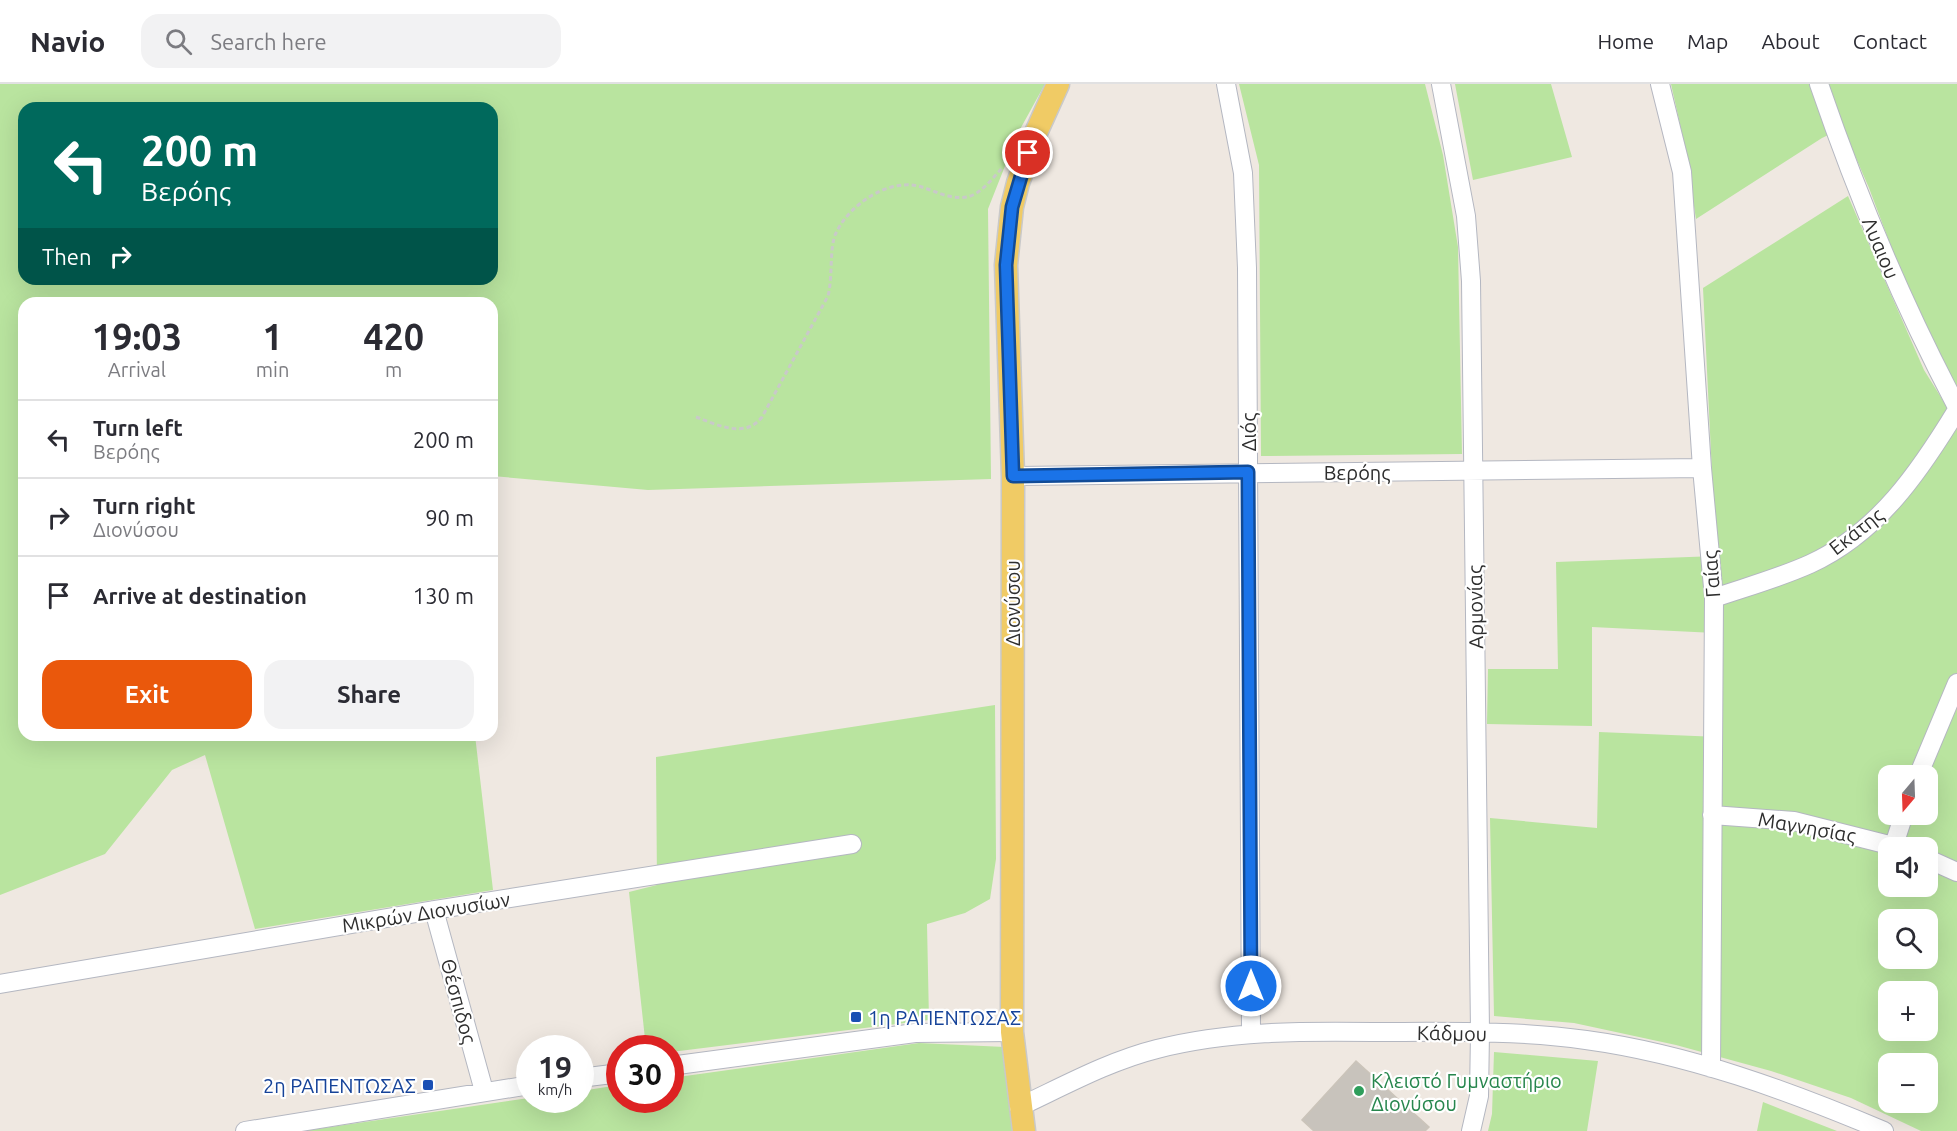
<!DOCTYPE html>
<html lang="en">
<head>
<meta charset="utf-8">
<style>
  :root { --surface:#fff; --page:#f2f2f3; --text:#2b2b33; --muted:#7c7c81; --line:#e1e1e2; --accent:#ea580c }
  body { margin:0; font-family:Ubuntu,sans-serif; background:var(--page); color:var(--text); height:100vh; display:flex; flex-direction:column; font-size:22px; white-space:nowrap }
  * { box-sizing:border-box; margin:0 }
  p { font-size:20px; color:var(--muted) }
  .icon { flex:none; width:33px; height:33px; fill:none; stroke:currentColor; stroke-width:2; stroke-linecap:round; stroke-linejoin:round }
  .map { position:relative; flex:1; overflow:hidden }
  .sheet { position:absolute; left:18px; top:213px; width:480px; height:444px; display:flex; flex-direction:column; background:var(--surface); border-radius:18px; box-shadow:0 6px 24px #0002 }
  .sheet>* { flex:none }
  .guide { position:absolute; left:18px; top:18px; width:480px; height:183px; border-radius:18px; box-shadow:0 6px 24px #0002; background:#00695c; color:#fff; overflow:hidden }
  .needle { width:39px; rotate:199deg }
  .buttons { position:absolute; left:1878px; top:681px; display:grid; gap:12px }
  .buttons a { display:grid; place-items:center; width:60px; height:60px; border-radius:12px; background:var(--surface); box-shadow:0 6px 24px #0002; font-size:30px }
  .speed { position:absolute; left:516px; top:951px; display:flex; gap:12px; font-size:30px; font-weight:700; text-align:center }
  .speed>* { display:grid; place-content:center; width:78px; height:78px; border-radius:50%; background:var(--surface); box-shadow:0 6px 24px #0002; line-height:1 }
  .speed small { font-size:15px; font-weight:400 }
  .speed .limit { border:9px solid #d22; background:#fff; color:#111 }
  .pin { position:absolute; display:grid; place-items:center; width:51px; height:51px; color:#fff; margin:-26px; border:3px solid #fff; border-radius:50%; box-shadow:0 2px 6px #0007 }
  .me { position:absolute; width:66px; margin:-33px; rotate:0deg; stroke-linejoin:round; filter:drop-shadow(0 0 4px #0008) }
  .turn { display:flex; align-items:center; gap:21px; height:126px; padding:0 24px; font-size:27px }
  .turn .icon { width:78px; height:78px; stroke-width:2.5 }
  .turn b { display:block; font-size:42px; line-height:51px }
  .then { display:flex; align-items:center; height:57px; padding:0 24px; background:#0003; gap:12px; font-size:22px }
  .eta { display:flex; justify-content:space-evenly; align-items:center; height:102px; text-align:center }
  .eta b { font-size:36px; font-weight:700; line-height:42px }
  .primary-button { display:flex; gap:12px; margin-top:auto; padding:12px 24px }
  .primary-button a { flex:1; height:69px; border-radius:18px; background:var(--accent); color:#fff; font-size:24px; font-weight:700; line-height:69px; text-align:center }
  .primary-button a+a { background:var(--page); color:var(--text) }
  ul { padding:0; list-style:none }
  li { display:flex; align-items:center; gap:18px; height:78px; padding:0 24px; border-top:2px solid var(--line) }
  li div { flex:1 }
  li b { display:block; font-size:22px }
  li em { font-style:normal }
  header { display:flex; align-items:center; gap:36px; box-sizing:border-box; height:84px; padding:0 30px; background:var(--surface); border-bottom:2px solid var(--line) }
  header strong { font-size:28px }
  nav { display:flex; gap:33px; margin-inline-start:auto; font-size:21px }
  .search { width:420px; height:54px; background:var(--page); display:flex; align-items:center; gap:15px; box-sizing:border-box; padding:0 21px; border-radius:18px; color:var(--muted); font-size:22px }
  .map>svg:first-child { display:block }
</style>
</head>
<body>
<header>
<strong>Navio</strong>
<div class="search"><svg class="icon" aria-label="search" viewBox="0 0 24 24"><circle cx="10" cy="10" r="6"/><path d="M15 15l6 6"/></svg>Search here</div>
<nav><a>Home</a><a>Map</a><a>About</a><a>Contact</a></nav>
</header>
<div class="map">
<svg width="1957" height="1047" viewBox="0 0 1957 1047">
  <rect width="100%" height="100%" fill="#efe8e1"/>
  <path fill="#b9e49f" fill-rule="evenodd" d="M0,0H1045L1018,49L988,125L991,395L648,406L492,392V219H24V651H475L493,806L255,845L205,671L172,686L105,770L0,811ZM24,24H492V195H24Z
    M1239,0H1425L1443,71L1458,163L1462,370L1261,372L1259,81Z
    M1455,0H1551L1572,73L1473,96Z
    M1671,0H1957V305L1926,255L1869,104L1843,44L1822,54L1696,135L1684,58Z
    M1848,112L1924,286L1957,339V1047H1921L1851,1014L1771,987L1676,961L1574,939L1494,932L1490,734L1597,744L1599,648L1719,653L1715,549L1592,543V642L1487,640L1488,585H1558L1556,478L1716,472L1703,204ZM1888,692H1928V730H1888ZM1888,764H1928V802H1888ZM1888,836H1928V874H1888ZM1888,908H1928V946H1888ZM1888,980H1928V1018H1888Z
    M995,621L996,775L990,815L965,829L927,840L929,936L671,968L670,964H646L629,808L657,801L656,673Z
    M919,959L1005,963L1013,1047H303L529,1014L580,1016L581,1007L619,1001L620,1016H670L671,994Z
    M1494,968L1598,977L1587,1047H1488L1492,1030Z
    M1763,1018L1837,1047H1757Z"/>
  <path fill="#c8c3bc" stroke="#cbc4ba" stroke-width="1.5" d="M1356,977L1429,1043L1425,1047H1314L1302,1036Z"/>
  <g fill="none" stroke-linecap="round" stroke-linejoin="round">
    <defs>
      <path id="minor" d="M1226,0L1243,89L1247,184L1251,949
        M1441,0L1466,132L1471,197L1480,948L1479,1012L1471,1047
        M1660,0L1682,88L1702,384L1714,514L1711,984
        M1819,0C1857,111 1902,219 1957,323
        M1013,392L1702,384
        M1714,514C1746,503 1779,494 1810,480C1878,449 1920,387 1957,326
        M1918,692L1957,599
        M1712,731L1794,737L1901,764
        M1894,761L1904,730
        M1928,775L1957,788
        M434,826L484,1007
        M0,900L434,826L852,760
        M670,982L915,949L1012,948
        M580,994L620,989
        M1019,1023C1064,1002 1109,977 1157,965C1228,947 1300,947 1373,948C1444,948 1516,946 1586,956C1689,970 1789,1007 1884,1047
        M245,1047L530,1001"/>
      <path id="major" d="M1024,1047L1012,948L1013,392L1006,181L1012,123L1018,99L1035,51L1058,0"/>
    </defs>
    <use href="#minor" stroke="#b4b7c1" stroke-width="20"/>
    <use href="#major" stroke="#c9c9c9" stroke-width="25"/>
    <path stroke="#c9c9c9" stroke-width="3" stroke-dasharray="4.5 3" stroke-linecap="butt" d="M696,333C718,341 745,355 762,333L828,212C833,193 829,163 836,149C849,121 887,95 918,102C934,106 949,116 967,113C981,110 993,94 1002,84"/>
    <use href="#minor" stroke="#fff" stroke-width="18"/>
    <use href="#major" stroke="#f0cb65" stroke-width="22"/>
  </g>
  <g fill="none" stroke-linecap="round" stroke-linejoin="round">
    <defs>
      <path id="route" d="M1028,69L1012,123L1006,181L1013,392L1248,388L1251,902"/>
    </defs>
    <use href="#route" stroke="#114b97" stroke-width="15"/>
    <use href="#route" stroke="#1a73e8" stroke-width="10"/>
  </g>
  <g fill="#1a4fb4" stroke="#fff" stroke-width="2">
    <rect x="850" y="927" width="12" height="12" rx="3"/>
    <rect x="422" y="995" width="12" height="12" rx="3"/>
  </g>
  <circle fill="#2e9e5b" stroke="#fff" stroke-width="2" cx="1359" cy="1007" r="6"/>
  <g text-anchor="middle" dominant-baseline="central" stroke-width="4.5" stroke-linejoin="round" paint-order="stroke">
    <g font-size="20" fill="#2e2e2e" stroke="#fff">
      <text transform="translate(1881 164) rotate(67)">Λυαιου</text>
      <text transform="translate(1248 348) rotate(-90)">Διός</text>
      <text x="1357" y="388">Βερόης</text>
      <text transform="translate(1856 447) rotate(-38)">Εκάτης</text>
      <text transform="translate(1711 490) rotate(-94)">Γαίας</text>
      <text transform="translate(1012 519) rotate(-90)">Διονύσου</text>
      <text transform="translate(1475 523) rotate(-91)">Αρμονίας</text>
      <text transform="translate(1807 743) rotate(10)">Μαγνησίας</text>
      <text transform="translate(426 828) rotate(-9)">Μικρών Διονυσίων</text>
      <text transform="translate(459 917) rotate(75)">Θέσπιδος</text>
      <text transform="translate(1452 949) rotate(1)">Κάδμου</text>
    </g>
    <g font-size="20" fill="#164399" stroke="#fff" text-anchor="start">
      <text x="868" y="933">1η ΡΑΠΕΝΤΩΣΑΣ</text>
      <text x="416" y="1001" text-anchor="end">2η ΡΑΠΕΝΤΩΣΑΣ</text>
    </g>
    <g font-size="20" fill="#27864d" stroke="#fff" text-anchor="start">
      <text x="1371" y="996">Κλειστό Γυμναστήριο<tspan x="1371" dy="23">Διονύσου</tspan></text>
    </g>
  </g>
</svg>
<div class="buttons">
<a><svg class="needle" viewBox="-14 -14 28 28"><path d="M0-13l5 13h-10z" fill="#e53935"/><path d="M0 13l5-13h-10z" fill="#7c7c81"/></svg></a>
<a><svg class="icon" aria-label="sound" viewBox="0 0 24 24"><path d="M4 9h4l5-4v14l-5-4H4zM17 9q2 3 0 6"/></svg></a>
<a><svg class="icon" aria-label="search" viewBox="0 0 24 24"><circle cx="10" cy="10" r="6"/><path d="M15 15l6 6"/></svg></a>
<a>+</a>
<a>−</a>
</div>
<div class="speed"><div>19<small>km/h</small></div><div class="limit">30</div></div>
<div class="pin" style="left:1028px;top:69px;background:#d93025"><svg class="icon" aria-label="arrive" viewBox="0 0 24 24"><path d="M6 21V4h12l-3 4 3 4H6"/></svg></div>
<svg class="me" style="left:1251px;top:902px" viewBox="-20 -20 40 40"><circle r="17" fill="#1a73e8" stroke="#fff" stroke-width="3"/><path d="M0-11L8 9 0 5-8 9z" fill="#fff"/></svg>
<div class="guide">
<div class="turn"><svg class="icon" aria-label="left" viewBox="0 0 24 24"><path d="M17 20v-9H6M10 6l-5 5 5 5"/></svg><div><b>200 m</b>Βερόης</div></div>
<div class="then">Then<svg class="icon" aria-label="right" viewBox="0 0 24 24"><path d="M7 20v-9h11M14 6l5 5-5 5"/></svg></div>
</div>
<section class="sheet">
<div class="eta">
<div><b>19:03</b><p>Arrival</p></div>
<div><b>1</b><p>min</p></div>
<div><b>420</b><p>m</p></div>
</div>
<ul>
<li><svg class="icon" aria-label="left" viewBox="0 0 24 24"><path d="M17 20v-9H6M10 6l-5 5 5 5"/></svg><div><b>Turn left</b><p>Βερόης</p></div><em>200 m</em></li>
<li><svg class="icon" aria-label="right" viewBox="0 0 24 24"><path d="M7 20v-9h11M14 6l5 5-5 5"/></svg><div><b>Turn right</b><p>Διονύσου</p></div><em>90 m</em></li>
<li><svg class="icon" aria-label="arrive" viewBox="0 0 24 24"><path d="M6 21V4h12l-3 4 3 4H6"/></svg><div><b>Arrive at destination</b></div><em>130 m</em></li>
</ul>
<div class="primary-button"><a>Exit</a><a>Share</a></div>
</section>
</div>
</body>
</html>
